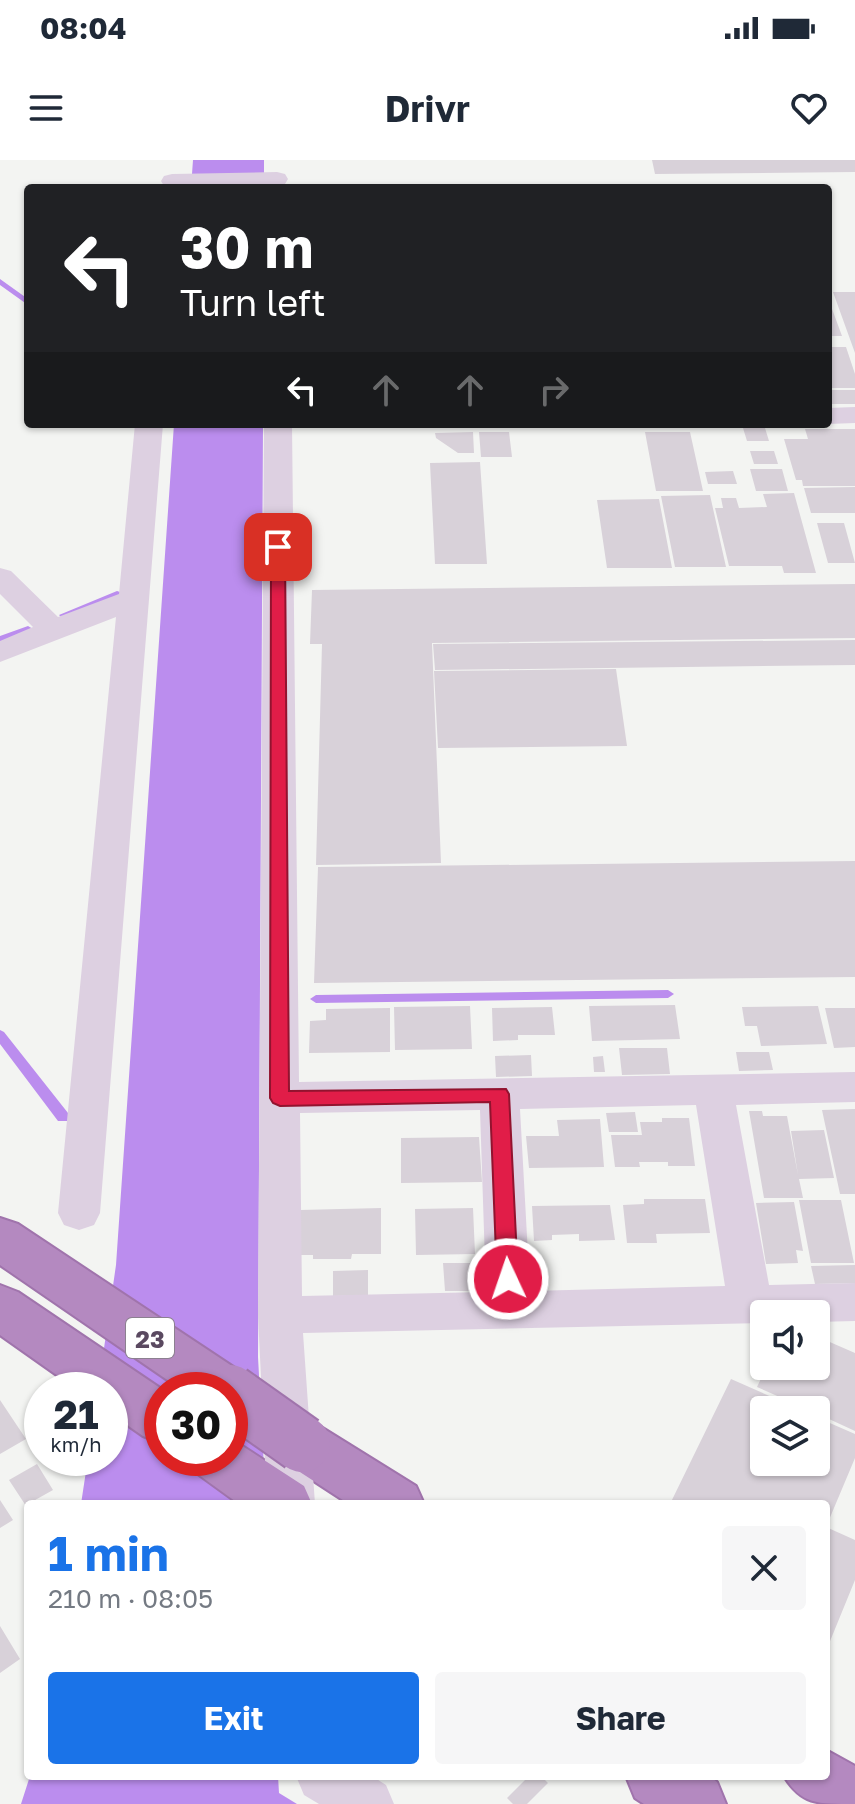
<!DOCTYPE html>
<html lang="en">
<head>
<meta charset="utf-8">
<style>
  :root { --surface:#fff; --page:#f6f6f7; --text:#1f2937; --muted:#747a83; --accent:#1a73e8 }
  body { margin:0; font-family:"Golos Text",sans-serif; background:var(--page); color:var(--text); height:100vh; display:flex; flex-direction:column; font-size:30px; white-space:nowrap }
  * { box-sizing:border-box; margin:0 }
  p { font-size:26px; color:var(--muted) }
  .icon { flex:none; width:44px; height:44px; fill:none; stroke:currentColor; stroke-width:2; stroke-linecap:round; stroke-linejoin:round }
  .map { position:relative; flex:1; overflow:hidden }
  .side { position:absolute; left:24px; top:1340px; width:806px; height:280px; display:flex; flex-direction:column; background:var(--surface); border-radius:8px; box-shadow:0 2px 6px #0004 }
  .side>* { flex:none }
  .banner { position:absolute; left:24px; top:24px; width:808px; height:244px; border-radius:8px; box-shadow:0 2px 6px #0004; background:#202124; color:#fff; overflow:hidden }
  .controls { position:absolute; left:750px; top:1140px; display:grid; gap:16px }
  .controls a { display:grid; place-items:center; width:80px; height:80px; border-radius:8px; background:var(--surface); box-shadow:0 2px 6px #0004; font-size:40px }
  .speed { position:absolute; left:24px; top:1212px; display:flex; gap:16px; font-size:40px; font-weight:700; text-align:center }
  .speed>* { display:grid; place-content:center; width:104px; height:104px; border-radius:50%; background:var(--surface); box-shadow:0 2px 6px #0004; line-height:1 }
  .speed small { font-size:20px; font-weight:400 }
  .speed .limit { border:12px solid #d22; background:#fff; color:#111 }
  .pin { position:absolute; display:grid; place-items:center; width:68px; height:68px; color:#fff; margin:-34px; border-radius:16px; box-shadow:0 4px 12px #0006 }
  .me { position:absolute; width:88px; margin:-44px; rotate:357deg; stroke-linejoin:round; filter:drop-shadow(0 0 6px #0008) }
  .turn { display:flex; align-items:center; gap:28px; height:168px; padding:0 24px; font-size:36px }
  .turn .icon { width:104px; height:104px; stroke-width:2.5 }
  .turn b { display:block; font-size:56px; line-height:68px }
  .lanes { display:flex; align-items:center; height:76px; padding:0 24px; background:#0003; justify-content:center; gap:40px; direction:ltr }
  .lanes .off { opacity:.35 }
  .round { display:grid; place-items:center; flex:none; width:84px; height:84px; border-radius:8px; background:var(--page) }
  .overview { display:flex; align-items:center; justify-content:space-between; height:136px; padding:0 24px }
  h1 { font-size:48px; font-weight:700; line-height:60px; color:var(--accent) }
  .action { display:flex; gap:16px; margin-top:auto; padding:16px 24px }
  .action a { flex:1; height:92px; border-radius:8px; background:var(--accent); color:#fff; font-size:32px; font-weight:700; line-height:92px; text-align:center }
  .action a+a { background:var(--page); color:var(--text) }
  .status { display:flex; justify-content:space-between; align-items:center; height:56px; padding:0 40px; background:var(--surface); direction:ltr }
  .status svg { height:22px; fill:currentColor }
  header { display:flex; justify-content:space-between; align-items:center; height:104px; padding:0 24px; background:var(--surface); font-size:36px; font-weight:700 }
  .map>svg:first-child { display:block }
</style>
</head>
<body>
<div class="status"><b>08:04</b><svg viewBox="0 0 49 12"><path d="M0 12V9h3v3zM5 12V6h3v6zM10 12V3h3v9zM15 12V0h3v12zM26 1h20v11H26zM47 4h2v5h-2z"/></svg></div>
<header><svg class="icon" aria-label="menu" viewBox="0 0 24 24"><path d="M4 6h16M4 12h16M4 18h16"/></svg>Drivr<svg class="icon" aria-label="heart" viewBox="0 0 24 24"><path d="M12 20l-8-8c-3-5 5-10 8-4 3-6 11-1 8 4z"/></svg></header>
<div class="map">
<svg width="855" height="1644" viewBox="0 0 855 1644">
  <rect width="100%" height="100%" fill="#f3f4f2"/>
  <path fill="#bb8dee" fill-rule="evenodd" d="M193,0H264V28H191Z
    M174,264H263L258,1197L266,1344H81L88,1298H110V1230H98L116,1105ZM162,1230H230V1298H162Z
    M30,1616H278L279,1633L297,1644H21Z"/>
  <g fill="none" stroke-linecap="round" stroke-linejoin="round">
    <path fill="#bb8dee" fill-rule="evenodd" d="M0,119L28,139V145L0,125Z
      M117,431L120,432V436L67,457H61L59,455Z
      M28,466L33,469L31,471L0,483V476Z
      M668,830L674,834L668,838L316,843L310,839L316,835Z
      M0,870L4,872L68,953L69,957L68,961H58L0,884Z"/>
  </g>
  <path fill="#d8d1d9" d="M652,0H855V12L655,14Z
    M833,132H855V193Z
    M828,138L842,176H828Z
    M828,187H846L855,214V228H828Z
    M828,230H855V244H828Z
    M743,268H765L769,281H747Z
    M805,269H855V326H803L802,320H796L784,279H808Z
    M473,272L474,293H458L436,278L435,273Z
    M479,272H509L512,297H481Z
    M645,272H690L703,331H656Z
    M750,291H774L778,304H754Z
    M480,302L487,404H435L430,303Z
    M750,309H782L788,331H756Z
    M733,311L737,324H708L705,312Z
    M855,327V353H811L804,328Z
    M794,333L816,413H784L782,406H729L715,348H723L721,338H736L739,348L767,347L763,334Z
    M710,335L726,407H675L661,336Z
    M659,339L672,408H607L597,340Z
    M817,363H844L855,403H828Z
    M855,424V478L432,483L441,703L316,705L322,484H310L312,430Z
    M855,480V505L435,510L433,484Z
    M616,509L627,586L438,588L434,511Z
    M855,701V817L314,823L318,707Z
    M675,845L680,879L592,881L589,846Z
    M470,846L472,889L395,890L394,847Z
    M818,846L827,884L761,886L757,866H745L742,847Z
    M552,847L555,875H518V880L493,881L492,848Z
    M390,848V892L309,893L310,861L326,860V849Z
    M825,848H855V887L834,888Z
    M619,888H667L670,914L622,915Z
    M736,892H769L773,910L739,911Z
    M531,895L532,916L496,917L495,896Z
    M603,896L605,912H594L593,897Z
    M855,949V1034H840L822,950Z
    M749,951H762L763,956H787L798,1015L791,971L824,970L834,1018L799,1019L803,1038H764Z
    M635,952L638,972H609L606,953Z
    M662,958H689L695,1006H668V1002H639L640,1007H615L611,975H642L640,962H662Z
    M600,959L604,1007L529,1008L526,976H559L557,960Z
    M479,977L482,1022L401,1023V978Z
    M644,1039H705L710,1073L656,1074L657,1083H627L623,1045L644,1044Z
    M799,1040H841L854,1103H811Z
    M794,1042L803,1091L796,1090L798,1103L766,1104L756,1043Z
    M610,1045L615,1080L579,1081V1074L552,1075V1080L534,1081L532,1046Z
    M381,1048V1094H352L351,1099H313V1095H299L300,1050Z
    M473,1048L475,1094L416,1095L415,1049Z
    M443,1103H486L487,1122L475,1131H445Z
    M855,1105V1123L815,1124L811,1106Z
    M368,1110V1135L333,1136V1111Z
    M816,1176L855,1193V1271L816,1253V1250H809L757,1227L767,1206H816Z
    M731,1219L801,1250H764V1302H816V1257L855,1274V1298L826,1367L855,1380V1420L826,1491V1344H670Z
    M0,1240L26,1279L0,1294Z
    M37,1304L53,1330L28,1344V1349L9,1320Z
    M0,1340L13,1360L0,1368Z
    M0,1466L20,1499L0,1513Z
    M529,1616H541L548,1623L527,1644H513L507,1638Z"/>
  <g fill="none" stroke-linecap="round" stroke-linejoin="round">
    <defs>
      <path id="highway" d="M0,1058L18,1064L244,1214L251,1230L244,1246L230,1251V1230H182L0,1105Z
        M0,1125L18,1132L163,1230L162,1283L143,1276L110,1253V1230H78L0,1175Z
        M302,1260L321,1267L416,1326L424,1344H349L283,1301L275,1284L283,1267Z
        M230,1278L304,1326L312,1344H239L199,1315L191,1298H230Z
        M826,1590L855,1606V1644C816,1644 801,1644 784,1616H826Z
        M626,1616H709L717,1622L726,1644H644L635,1638Z"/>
    </defs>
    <use href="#highway" stroke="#a074ac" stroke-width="4"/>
    <path fill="#ddd0e1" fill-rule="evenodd" d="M277,12L285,14L288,19L285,24L172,28L164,26L161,21L164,16L172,14Z
      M855,247V263L828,264H827L828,248Z
      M135,264H163L100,1053L94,1065L79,1070L64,1065L58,1053L116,457L0,502V481L33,467L0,434V408L11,411L58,457L119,434Z
      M264,264H292L299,922L855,912V942L736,945L769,1125L855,1123V1161L816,1162V1154H764V1163L303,1173L315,1344H267L258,1155ZM696,945L725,1126L530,1131L520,949ZM480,950L486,1132L302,1136L300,953Z
      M296,1616H372L386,1625L394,1644H319L304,1635Z"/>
    <use href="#highway" fill="#b489c0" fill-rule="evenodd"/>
    <defs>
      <path id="highway-bridge" d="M230,1233L302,1284"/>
    </defs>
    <use href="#highway-bridge" stroke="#a074ac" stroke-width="60" stroke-linecap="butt"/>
    <use href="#highway-bridge" stroke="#b489c0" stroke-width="56"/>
  </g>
  <path fill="#e11d48" stroke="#92132f" stroke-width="2" d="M278,382L285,387L289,931L506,929L509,934L518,1119L515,1125L508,1128L500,1125L497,1119L490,942L280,946L273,943L270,938L271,387Z"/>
  <g text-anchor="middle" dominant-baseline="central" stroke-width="6" stroke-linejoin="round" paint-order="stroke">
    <rect fill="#fff" stroke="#8c8090" stroke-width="2" x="126" y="1158" width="48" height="40" rx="6"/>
    <g font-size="24" font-weight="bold" fill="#5a4960">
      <text x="150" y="1178">23</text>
    </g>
  </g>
</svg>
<div class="controls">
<a><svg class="icon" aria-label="sound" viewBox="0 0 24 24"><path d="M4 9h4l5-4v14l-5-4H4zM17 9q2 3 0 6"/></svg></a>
<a><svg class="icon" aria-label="layers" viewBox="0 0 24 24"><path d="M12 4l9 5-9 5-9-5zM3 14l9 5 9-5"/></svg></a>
</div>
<div class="speed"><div>21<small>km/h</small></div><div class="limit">30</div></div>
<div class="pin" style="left:278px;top:387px;background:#d93025"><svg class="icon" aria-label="arrive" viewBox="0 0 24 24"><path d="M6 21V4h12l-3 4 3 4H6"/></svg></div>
<svg class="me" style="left:508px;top:1119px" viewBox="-20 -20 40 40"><circle r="17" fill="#e11d48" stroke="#fff" stroke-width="3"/><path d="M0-11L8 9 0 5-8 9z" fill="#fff"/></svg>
<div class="banner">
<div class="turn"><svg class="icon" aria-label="left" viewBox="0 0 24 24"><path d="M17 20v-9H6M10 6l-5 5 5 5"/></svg><div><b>30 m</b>Turn left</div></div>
<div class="lanes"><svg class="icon" aria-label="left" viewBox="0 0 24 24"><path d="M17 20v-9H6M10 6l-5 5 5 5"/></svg><svg class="icon off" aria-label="ahead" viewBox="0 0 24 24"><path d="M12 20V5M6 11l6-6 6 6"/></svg><svg class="icon off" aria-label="ahead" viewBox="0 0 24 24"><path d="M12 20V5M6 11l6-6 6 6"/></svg><svg class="icon off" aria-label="right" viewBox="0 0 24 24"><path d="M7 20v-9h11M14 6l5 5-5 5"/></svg></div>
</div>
<section class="side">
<div class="overview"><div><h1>1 min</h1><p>210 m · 08:05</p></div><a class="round"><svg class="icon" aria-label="close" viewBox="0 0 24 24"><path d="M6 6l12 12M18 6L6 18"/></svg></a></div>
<div class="action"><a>Exit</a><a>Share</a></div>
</section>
</div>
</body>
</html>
